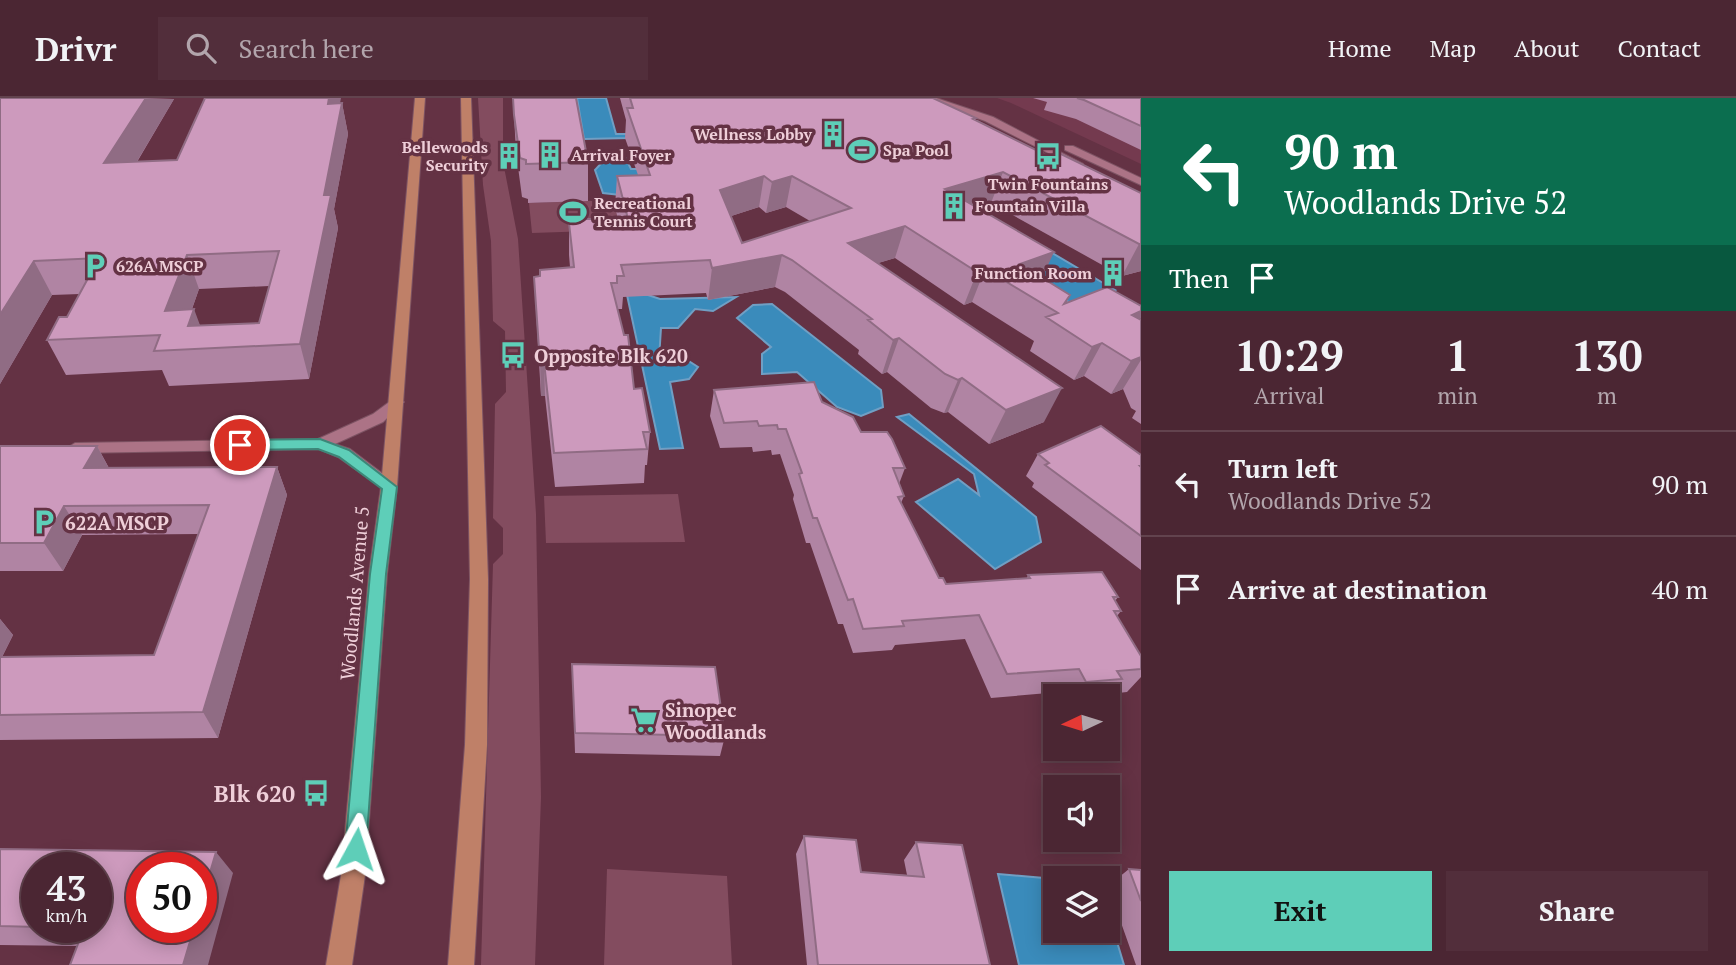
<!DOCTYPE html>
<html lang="en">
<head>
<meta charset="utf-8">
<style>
  :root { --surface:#4b2633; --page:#522e3b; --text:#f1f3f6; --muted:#b2a5ac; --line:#62434e; --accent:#5eceb8 }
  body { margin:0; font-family:"PT Serif",serif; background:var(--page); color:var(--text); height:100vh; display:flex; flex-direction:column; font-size:26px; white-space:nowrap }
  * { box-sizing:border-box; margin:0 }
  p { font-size:23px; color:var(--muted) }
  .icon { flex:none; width:38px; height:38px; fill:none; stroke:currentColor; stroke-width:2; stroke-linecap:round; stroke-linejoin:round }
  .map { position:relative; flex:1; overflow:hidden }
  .side { display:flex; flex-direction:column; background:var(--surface); width:595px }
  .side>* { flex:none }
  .banner { background:#0b6e4f; color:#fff; overflow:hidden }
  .needle { width:46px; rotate:266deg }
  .buttons { position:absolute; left:1043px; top:586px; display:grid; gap:14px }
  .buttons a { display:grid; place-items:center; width:77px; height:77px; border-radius:0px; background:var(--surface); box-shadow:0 4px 18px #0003,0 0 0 2px var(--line); font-size:35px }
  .speed { position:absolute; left:21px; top:754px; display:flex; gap:14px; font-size:35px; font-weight:700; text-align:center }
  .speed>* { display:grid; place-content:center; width:91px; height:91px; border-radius:50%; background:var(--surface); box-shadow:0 4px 18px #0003,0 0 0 2px var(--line); line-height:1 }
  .speed small { font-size:18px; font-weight:400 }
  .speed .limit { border:10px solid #d22; background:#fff; color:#111 }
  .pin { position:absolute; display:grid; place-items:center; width:60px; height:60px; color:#fff; margin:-30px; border:4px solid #fff; border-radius:50%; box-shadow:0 2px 7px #0007 }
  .me { position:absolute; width:77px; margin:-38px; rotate:5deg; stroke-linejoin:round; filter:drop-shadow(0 0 5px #0008) }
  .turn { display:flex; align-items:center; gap:24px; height:147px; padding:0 28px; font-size:32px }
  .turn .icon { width:91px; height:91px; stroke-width:2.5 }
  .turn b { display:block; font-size:49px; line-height:60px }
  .then { display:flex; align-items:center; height:66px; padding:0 28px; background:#0003; gap:14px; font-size:26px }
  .eta { display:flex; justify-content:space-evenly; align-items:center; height:119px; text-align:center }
  .eta b { font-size:42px; font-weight:700; line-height:49px }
  .cta { display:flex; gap:14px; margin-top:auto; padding:14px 28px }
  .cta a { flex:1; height:80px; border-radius:0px; background:var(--accent); color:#111; font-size:28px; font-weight:700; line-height:80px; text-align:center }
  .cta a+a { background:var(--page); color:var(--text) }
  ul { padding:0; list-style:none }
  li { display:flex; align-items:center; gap:21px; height:105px; padding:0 28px; border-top:2px solid var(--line) }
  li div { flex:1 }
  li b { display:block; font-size:26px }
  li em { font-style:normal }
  header { display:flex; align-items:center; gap:42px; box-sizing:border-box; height:98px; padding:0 35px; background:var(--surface); border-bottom:2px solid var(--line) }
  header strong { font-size:33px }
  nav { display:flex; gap:38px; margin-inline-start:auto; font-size:24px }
  .search { width:490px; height:63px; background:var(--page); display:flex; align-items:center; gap:18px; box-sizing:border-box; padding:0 24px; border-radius:0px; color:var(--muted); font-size:26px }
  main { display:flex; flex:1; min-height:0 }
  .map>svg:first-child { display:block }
</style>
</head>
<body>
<header>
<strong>Drivr</strong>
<div class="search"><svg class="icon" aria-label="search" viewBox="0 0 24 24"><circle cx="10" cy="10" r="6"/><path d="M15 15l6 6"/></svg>Search here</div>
<nav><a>Home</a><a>Map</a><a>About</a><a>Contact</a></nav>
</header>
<main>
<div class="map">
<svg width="1141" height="867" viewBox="0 0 1141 867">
  <rect width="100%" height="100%" fill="#643244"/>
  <path fill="#743a4f" d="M997,0H1141V66L1011,5Z"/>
  <path fill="#834c5f" d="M478,0H503V53H499L500,64L504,69L518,141L536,416L541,699L535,867H481L493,466L503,456V430L493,420L495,306L506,294L505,233L493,223L491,143L483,87Z
    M614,102L621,132L532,135L529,105Z
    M678,396L685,444L546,445L544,398Z
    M607,771L727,778L732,867H604Z"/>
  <path fill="#3a8bbb" stroke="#709fc4" stroke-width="2" d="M577,0H606L616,36H629L630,40L584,41Z
    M607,59H625L631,71H650L620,97L603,95L595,72Z
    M986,106L987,114L991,119L1115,192L1074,208L953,117Z
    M627,197H648L660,201L736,199L713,213L695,211L678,230H661L659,261L687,262L698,269L689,281L670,284L683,350L660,351Z
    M772,206L881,292L883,309L861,318L837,309L797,274L762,276V256L771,249L737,220L753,207Z
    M909,316L1036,419L1041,444L995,471L916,404L958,381L979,397L974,376L897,319Z
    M998,776L1055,781V833H1108V814L1124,867H1019Z"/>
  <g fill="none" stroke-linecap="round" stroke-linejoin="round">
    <defs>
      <path id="minor" d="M922,0H936L993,19L1083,66L1074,68L985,23Z
        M1065,48H1073L1141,80V87L1065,52Z
        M396,299L404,304L383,324L335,346L350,351L395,385L397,389L389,395L338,359L319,351L75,355L67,350L75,345L318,341L373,316Z"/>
      <path id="major" d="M415,0H425L397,389L387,476L365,777L352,867H326L341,777L369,476L381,389Z
        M461,0H471L488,481L487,647L474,867H448L465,647L470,481Z"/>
    </defs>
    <use href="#minor" stroke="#7d5363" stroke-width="2"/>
    <use href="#major" stroke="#7d5363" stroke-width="2"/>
    <use href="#minor" fill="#ac7386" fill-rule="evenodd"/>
    <use href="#major" fill="#bf8068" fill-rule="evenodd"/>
  </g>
  <path fill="#b084a3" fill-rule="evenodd" d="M0,0L174,1L137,64L177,62L342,5L348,36L334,111L338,130L309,281L169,288L162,272L66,277L47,242L67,219L80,196L52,197L0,286ZM269,188L259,225L200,228L192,211L199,191Z
    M513,0L588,64V103L528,105V101L522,99L516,54Z
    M620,0H933L1048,58L1141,95V173L1122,178L991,105L977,109L1065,205L1141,222V326L1132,320L1136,313L1131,310L1123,291L1111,296L1084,278L1074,282L1030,253L1034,243L972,204L964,207L895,160L878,165L1044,324L989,346L948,314L944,315L931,310L887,274L882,276L858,256L859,252L785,194L775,189L708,202L706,195L623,199L622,211H617L634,291L650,334L647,367H645L644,385L555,389L545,298H541L534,179L540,178L570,169L569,157V125L618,121L615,109L617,78L638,77L625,40L626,22ZM759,109L766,115L786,109L810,123L742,145L731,118Z
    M1033,0H1141V52L1076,21L1044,12L1047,4Z
    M714,292L822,304L905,370L899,386L904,398L901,405L939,480L946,486L1027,480L1028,477L1118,499L1115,503L1121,513L1117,518L1141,558V579L1127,594L1109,596L1107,598H1062L1060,594L991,600L965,541L895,547L892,552L853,555L843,526H838L810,445H806L793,401L794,397L780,356L772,357L771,352L753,354L752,349L720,350L710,318Z
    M0,348H97L109,370L277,369L287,397L218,640L0,642V521L13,537L2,559L154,557L199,436L82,437L63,473H0Z
    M1038,356L1141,357V472L1032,389L1034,385L1026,378Z
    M572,566L725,638L720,658L575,655Z
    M804,738L861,774L907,777L904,762L916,744L990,867H807L796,756Z
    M0,751L233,775L77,848L0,847ZM37,770L96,830H37Z
    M1129,771L1141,772V867H1136L1108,788Z"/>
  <path fill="#906c84" d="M146,0L174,1L117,97L104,65Z
    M329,0H341L334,37L328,6Z
    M342,5L348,36L334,111L338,130L309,281L300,246L324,97Z
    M1003,74L991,105L935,122L945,91Z
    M764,78L759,109L716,123L720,92Z
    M792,78L786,109L766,115L772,84Z
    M905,128L895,160L839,177L848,145Z
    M1139,146H1141V173L1122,178Z
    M1054,154L1039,187L1020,166Z
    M187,157L199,191L179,247L165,213Z
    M782,157L775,189L708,202L712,170Z
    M34,163L52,197L0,286V217Z
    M985,171L972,204L964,207L977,174Z
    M194,211L207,246L188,228Z
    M1141,213V220L1127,245L1132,217Z
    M899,240L887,274L882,276L893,242Z
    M1102,245L1084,278L1074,282L1092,249Z
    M1141,259V262L1123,291L1111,296L1131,263Z
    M544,264L545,298H541L540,265Z
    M962,280L948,314L944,315L958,282Z
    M1062,290L1044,324L989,346L1006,312Z
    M97,348L112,376L84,370Z
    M277,369L287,397L218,640L203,614Z
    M64,408L82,437L63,473L44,445Z
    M0,521L13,537L0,563Z
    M216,754L233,775L208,867H183L194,830H201V805Z"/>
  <path fill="#cd9abd" stroke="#906c84" stroke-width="2" fill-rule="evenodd" d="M0,0H146L104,65L177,62L205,0H329L328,6L342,5L324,97H331L300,246L154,253L160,237L47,242L59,219H67L99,160L34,163L0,217ZM279,153L259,225L188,228L194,211L165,213L187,157Z
    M513,0H576L588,64L526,66V62L520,60L514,17Z
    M630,0H933L976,20L973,21L1048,58L1059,55L1141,95V146H1139L1003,74L945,91L1054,154L1020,166L1070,197L1064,206L1107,189L1141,208V213L1132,217L1141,222V259L1131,263L1102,245L1092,249L1046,219L1058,215L985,171L977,174L905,128L848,145L1062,290L1006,312L962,280L958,282L945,276L899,240L893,242L868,222L872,221L792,162L782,157L712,170L710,162L621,167L624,178H617V185H611L624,237H628L634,291L642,290L650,334H643L647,351L554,355L544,264L540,265L534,179L540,178V172L574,169L569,125H580V121H628L617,78L650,77L627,10H633ZM764,78L772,84L792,78L851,110L742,145L720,92Z
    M1077,0H1141V28L1084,2Z
    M814,284L822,304L853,319L861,334H887L892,341L905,370H893L904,398L898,399L939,480H943L946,486L1030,480L1028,477L1102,474L1118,499H1113L1121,513H1114L1141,558V571L1117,573L1122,581L1086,584L1079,571L1007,576L979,517L902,523L904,528L863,531L853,501L848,502L817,420H813L799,376L802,375L786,331H778L777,327L759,328L757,323L724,325L714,292Z
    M1101,328L1141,357V368H1140L1141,369V438L1045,367L1049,365L1038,356Z
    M0,348H97L84,370L277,369L203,614L0,617V559L154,557L209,407L64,408L44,445H0Z
    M572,566L715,569L725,638L575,635Z
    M804,738L856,742L861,774L924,779L916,744L962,747L990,867H818Z
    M0,751L216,754L201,805V770H142V830H194L183,867H70L84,830H96V770H37V829L0,828Z
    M1129,771L1141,772V803Z"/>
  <path fill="#5eceb8" stroke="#3d8678" stroke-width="2" d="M320,341L349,352L397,389L386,476L366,751L363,758L356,761L348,758L345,751L370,476L382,391L339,359L318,351L240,352L233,347L240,342Z"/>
  <defs>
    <symbol id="building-bare" viewBox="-9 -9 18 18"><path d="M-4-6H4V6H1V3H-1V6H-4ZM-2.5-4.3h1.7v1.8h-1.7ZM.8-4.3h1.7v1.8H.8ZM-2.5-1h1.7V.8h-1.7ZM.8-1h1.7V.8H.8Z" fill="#5eceb8" stroke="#643244" stroke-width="2.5" paint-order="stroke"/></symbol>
    <symbol id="stadium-bare" viewBox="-9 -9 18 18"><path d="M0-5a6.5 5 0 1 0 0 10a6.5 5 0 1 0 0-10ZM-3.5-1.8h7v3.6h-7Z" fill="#5eceb8" stroke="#643244" stroke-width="2.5" paint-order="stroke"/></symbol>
    <symbol id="bus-bare" viewBox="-9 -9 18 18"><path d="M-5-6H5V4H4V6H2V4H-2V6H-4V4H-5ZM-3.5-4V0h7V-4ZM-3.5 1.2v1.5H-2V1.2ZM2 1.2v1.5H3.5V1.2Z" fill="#5eceb8" stroke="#643244" stroke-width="2.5" paint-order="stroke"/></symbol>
    <symbol id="parking-bare" viewBox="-9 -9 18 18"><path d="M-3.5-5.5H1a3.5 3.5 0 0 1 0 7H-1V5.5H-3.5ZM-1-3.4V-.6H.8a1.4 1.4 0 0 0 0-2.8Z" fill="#5eceb8" stroke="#643244" stroke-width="2.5" paint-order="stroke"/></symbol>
    <symbol id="supermarket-bare" viewBox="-9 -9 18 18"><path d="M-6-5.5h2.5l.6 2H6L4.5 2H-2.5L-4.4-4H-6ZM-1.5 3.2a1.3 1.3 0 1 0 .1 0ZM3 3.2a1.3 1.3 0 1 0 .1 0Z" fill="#5eceb8" stroke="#643244" stroke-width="2.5" paint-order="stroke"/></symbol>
  </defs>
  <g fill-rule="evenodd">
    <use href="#building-bare" x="814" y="17" width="38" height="38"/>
    <use href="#stadium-bare" x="843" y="33" width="38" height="38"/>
    <use href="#building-bare" x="531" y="38" width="38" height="38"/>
    <use href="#building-bare" x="490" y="39" width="38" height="38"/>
    <use href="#bus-bare" x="1029" y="39" width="38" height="38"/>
    <use href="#building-bare" x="935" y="89" width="38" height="38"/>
    <use href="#stadium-bare" x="554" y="95" width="38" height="38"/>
    <use href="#parking-bare" x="76" y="149" width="38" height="38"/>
    <use href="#building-bare" x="1094" y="156" width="38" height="38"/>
    <use href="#bus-bare" x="494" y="238" width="38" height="38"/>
    <use href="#parking-bare" x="25" y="405" width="38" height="38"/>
    <use href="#supermarket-bare" x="625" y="603" width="38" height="38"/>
    <use href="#bus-bare" x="297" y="676" width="38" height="38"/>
  </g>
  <g text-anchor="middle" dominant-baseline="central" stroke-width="7" stroke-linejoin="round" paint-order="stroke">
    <g font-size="16" font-weight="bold" fill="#efcfd9" stroke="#643244" text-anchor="start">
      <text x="812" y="36" text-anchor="end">Wellness Lobby</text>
      <text x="488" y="49" text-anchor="end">Bellewoods<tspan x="488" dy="18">Security</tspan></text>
      <text x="883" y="52">Spa Pool</text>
      <text x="571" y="57">Arrival Foyer</text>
      <text x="1048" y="86" text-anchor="middle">Twin Fountains</text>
      <text x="594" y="105">Recreational<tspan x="594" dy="18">Tennis Court</tspan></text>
      <text x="975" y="108">Fountain Villa</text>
      <text x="116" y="168">626A MSCP</text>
      <text x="1092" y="175" text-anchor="end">Function Room</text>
    </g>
    <g font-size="19" font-weight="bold" fill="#efcfd9" stroke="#643244" text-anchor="start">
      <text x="534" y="257">Opposite Blk 620</text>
      <text x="65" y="424">622A MSCP</text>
      <text x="665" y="611">Sinopec<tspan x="665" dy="22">Woodlands</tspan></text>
    </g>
    <g font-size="19" fill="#efcfd9" stroke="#643244">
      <text transform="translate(354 495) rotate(-85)">Woodlands Avenue 5</text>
    </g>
    <g font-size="23" font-weight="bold" fill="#efcfd9" stroke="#643244" text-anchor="end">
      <text x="295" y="695">Blk 620</text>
    </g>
  </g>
</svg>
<div class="buttons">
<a><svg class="needle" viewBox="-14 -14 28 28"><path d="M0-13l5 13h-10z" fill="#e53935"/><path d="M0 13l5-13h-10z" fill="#b2a5ac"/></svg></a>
<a><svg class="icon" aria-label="sound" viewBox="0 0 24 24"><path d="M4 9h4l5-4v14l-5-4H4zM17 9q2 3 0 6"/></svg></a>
<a><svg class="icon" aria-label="layers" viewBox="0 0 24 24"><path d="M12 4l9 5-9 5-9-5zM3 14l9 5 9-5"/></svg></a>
</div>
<div class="speed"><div>43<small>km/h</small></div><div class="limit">50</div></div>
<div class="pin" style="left:240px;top:347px;background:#d93025"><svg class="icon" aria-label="arrive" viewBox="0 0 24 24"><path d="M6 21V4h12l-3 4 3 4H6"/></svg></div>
<svg class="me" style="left:356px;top:751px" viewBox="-20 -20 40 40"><path d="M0-17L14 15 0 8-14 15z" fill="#5eceb8" stroke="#fff" stroke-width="4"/></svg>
</div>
<section class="side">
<div class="banner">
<div class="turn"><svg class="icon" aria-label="left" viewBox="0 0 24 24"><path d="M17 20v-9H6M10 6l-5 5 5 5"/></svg><div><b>90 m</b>Woodlands Drive 52</div></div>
<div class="then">Then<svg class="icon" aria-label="arrive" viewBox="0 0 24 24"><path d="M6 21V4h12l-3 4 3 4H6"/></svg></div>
</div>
<div class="eta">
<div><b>10:29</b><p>Arrival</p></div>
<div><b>1</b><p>min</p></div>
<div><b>130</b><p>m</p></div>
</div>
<ul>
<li><svg class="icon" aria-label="left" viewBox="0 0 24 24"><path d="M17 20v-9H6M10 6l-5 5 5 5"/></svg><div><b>Turn left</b><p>Woodlands Drive 52</p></div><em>90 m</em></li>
<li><svg class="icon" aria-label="arrive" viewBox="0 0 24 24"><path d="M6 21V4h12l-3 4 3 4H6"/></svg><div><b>Arrive at destination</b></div><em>40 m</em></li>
</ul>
<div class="cta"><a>Exit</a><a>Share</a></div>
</section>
</main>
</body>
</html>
